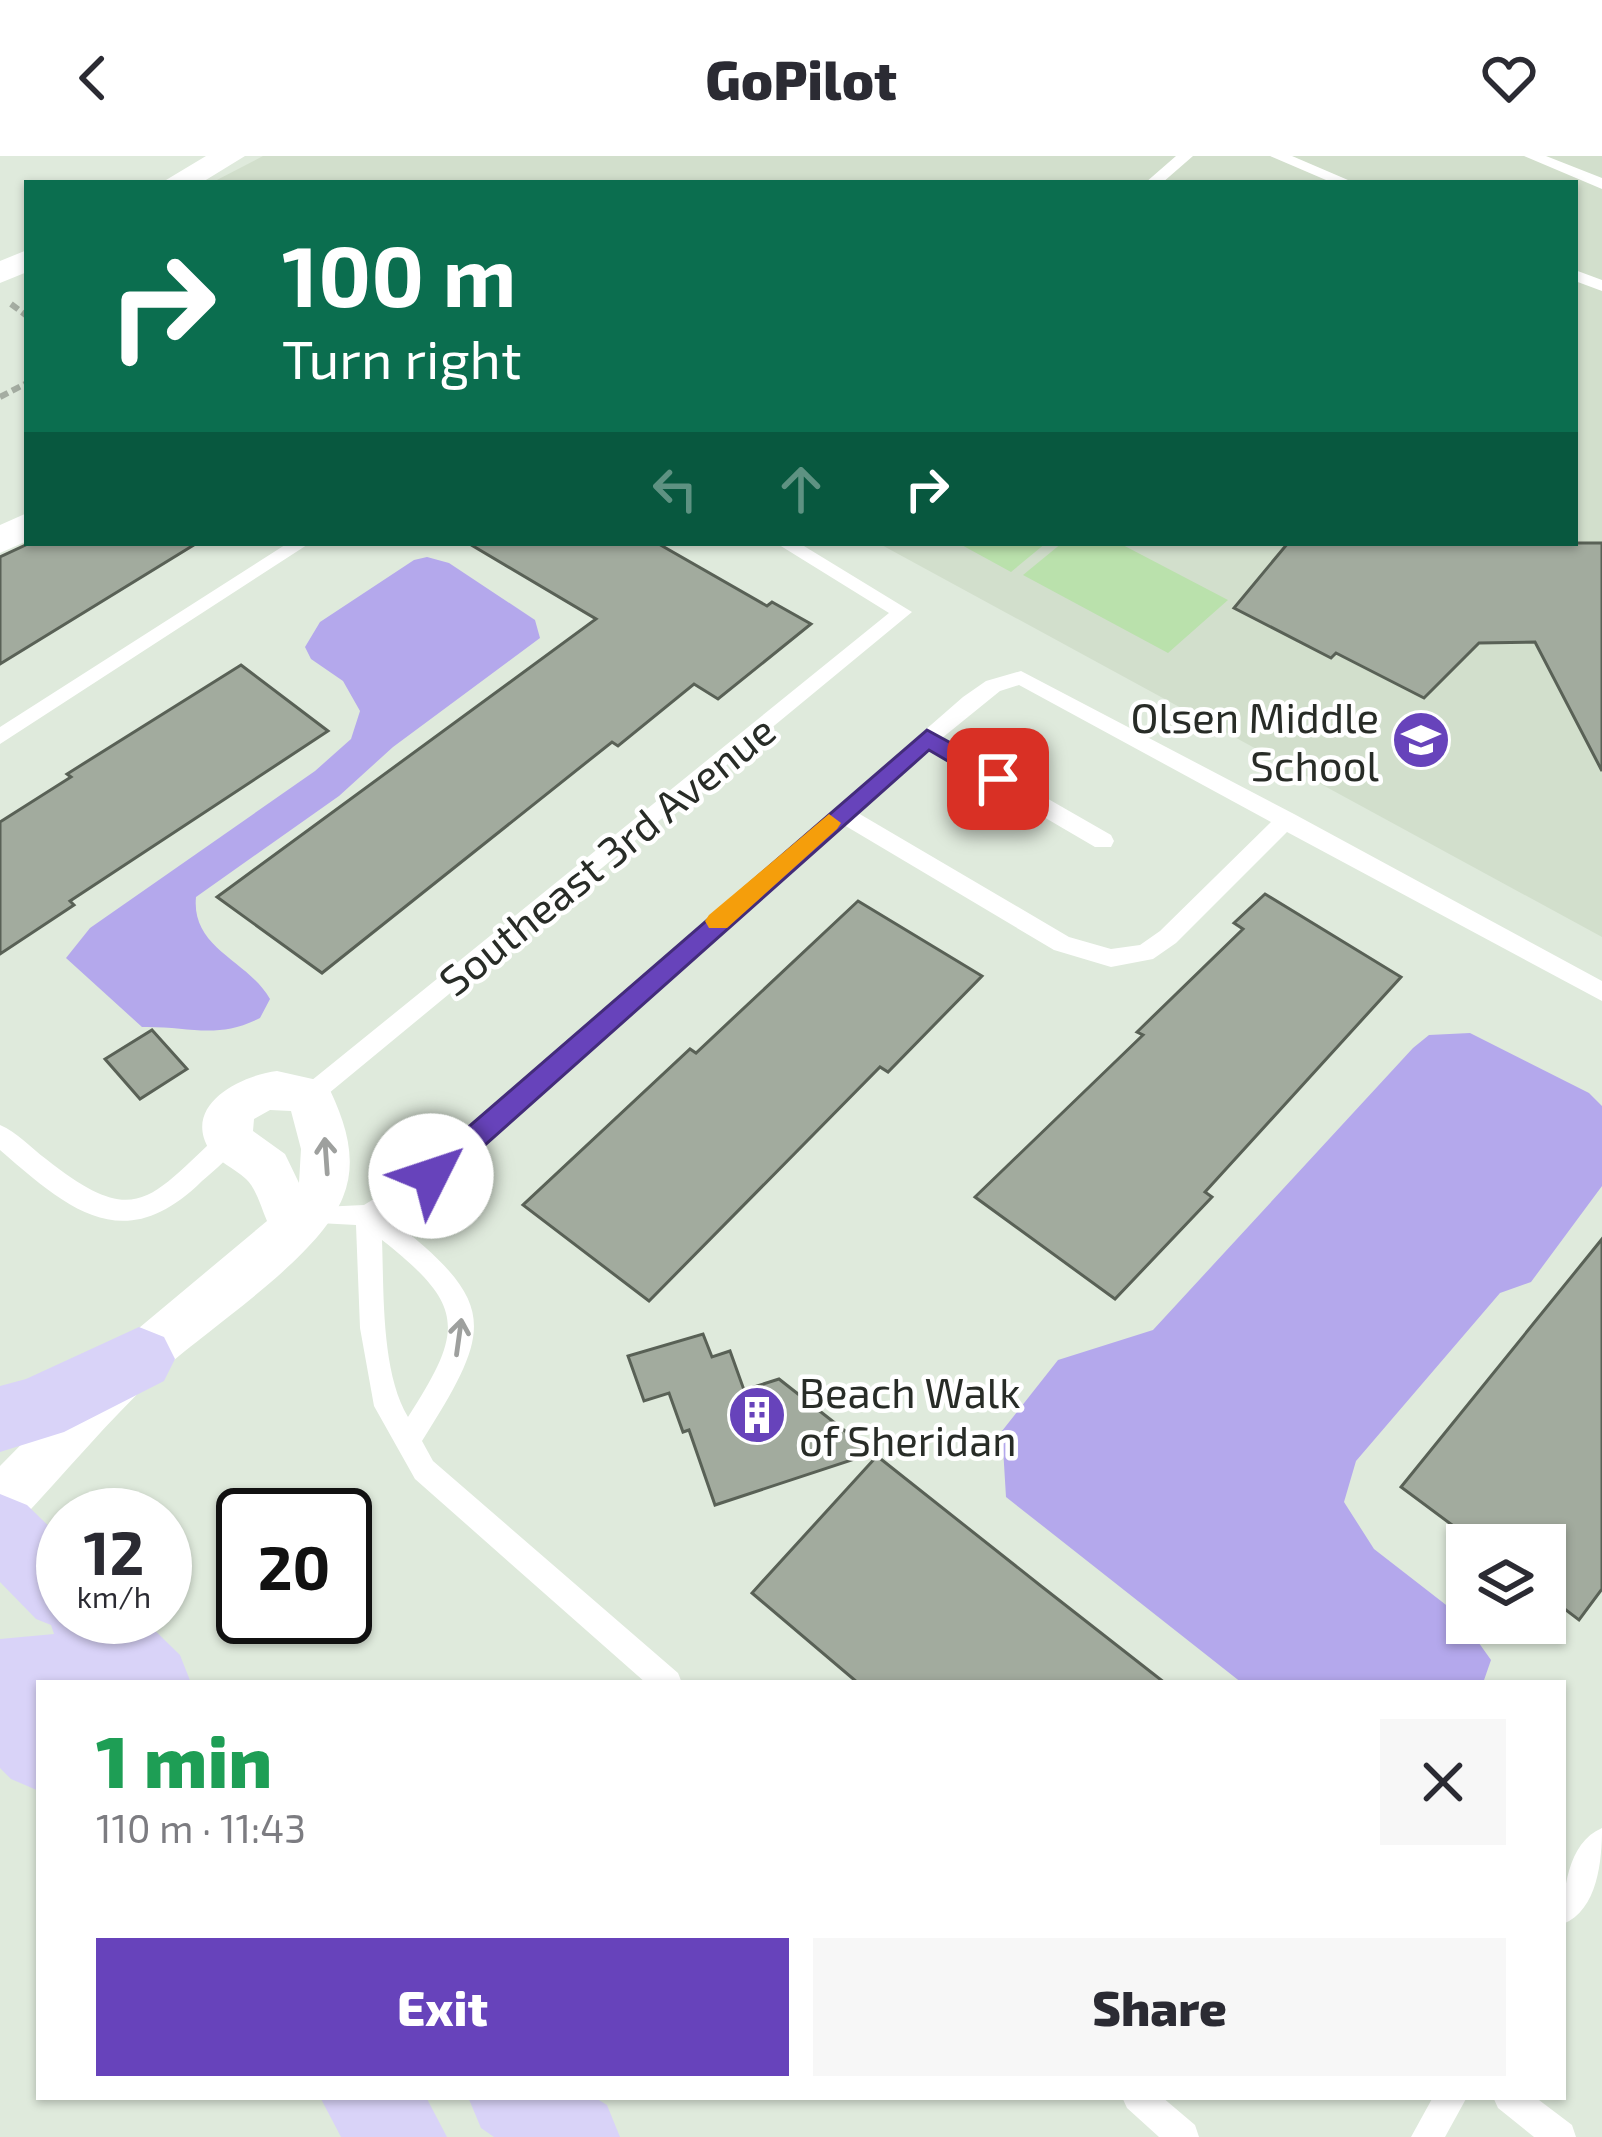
<!DOCTYPE html>
<html lang="en">
<head>
<meta charset="utf-8">
<style>
  :root { --surface:#fff; --page:#f7f7f7; --text:#2b2b33; --muted:#7c7c81; --accent:#6743bb }
  body { margin:0; font-family:"Exo 2",sans-serif; background:var(--page); color:var(--text); height:100vh; display:flex; flex-direction:column; font-size:45px; white-space:nowrap }
  * { box-sizing:border-box; margin:0 }
  p { font-size:39px; color:var(--muted) }
  .icon { flex:none; width:66px; height:66px; fill:none; stroke:currentColor; stroke-width:2; stroke-linecap:round; stroke-linejoin:round }
  .map { position:relative; flex:1; overflow:hidden }
  .side { position:absolute; left:36px; top:1524px; width:1530px; height:420px; display:flex; flex-direction:column; background:var(--surface); border-radius:0px; box-shadow:0 3px 9px #0004 }
  .side>* { flex:none }
  .guide { position:absolute; left:24px; top:24px; width:1554px; height:366px; border-radius:0px; box-shadow:0 3px 9px #0004; background:#0b6e4f; color:#fff; overflow:hidden }
  .controls { position:absolute; left:1446px; top:1368px; display:grid; gap:24px }
  .controls a { display:grid; place-items:center; width:120px; height:120px; border-radius:0px; background:var(--surface); box-shadow:0 3px 9px #0004; font-size:60px }
  .speed { position:absolute; left:36px; top:1332px; display:flex; gap:24px; font-size:60px; font-weight:700; text-align:center }
  .speed>* { display:grid; place-content:center; width:156px; height:156px; border-radius:50%; background:var(--surface); box-shadow:0 3px 9px #0004; line-height:1 }
  .speed small { font-size:30px; font-weight:400 }
  .speed .limit { border:6px solid #111; border-radius:18px; background:#fff; color:#111 }
  .pin { position:absolute; display:grid; place-items:center; width:102px; height:102px; color:#fff; margin:-51px; border-radius:24px; box-shadow:0 6px 18px #0006 }
  .me { position:absolute; width:132px; margin:-66px; rotate:49deg; stroke-linejoin:round; filter:drop-shadow(0 0 9px #0008) }
  .turn { display:flex; align-items:center; gap:42px; height:252px; padding:0 60px; font-size:54px }
  .turn .icon { width:156px; height:156px; stroke-width:2.5 }
  .turn b { display:block; font-size:84px; line-height:102px }
  .lanes { display:flex; align-items:center; height:114px; padding:0 60px; background:#0003; justify-content:center; gap:60px; direction:ltr }
  .lanes .off { opacity:.35 }
  .round { display:grid; place-items:center; flex:none; width:126px; height:126px; border-radius:0px; background:var(--page) }
  .summary { display:flex; align-items:center; justify-content:space-between; height:204px; padding:0 60px }
  h1 { font-size:72px; font-weight:800; line-height:90px; color:#1e9e55 }
  .cta { display:flex; gap:24px; margin-top:auto; padding:24px 60px }
  .cta a { flex:1; height:138px; border-radius:0px; background:var(--accent); color:#fff; font-size:48px; font-weight:800; line-height:138px; text-align:center }
  .cta a+a { background:var(--page); color:var(--text) }
  header { display:flex; justify-content:space-between; align-items:center; height:156px; padding:0 60px; background:var(--surface); font-size:54px; font-weight:800 }
  .map>svg:first-child { display:block }
</style>
</head>
<body>
<header><svg class="icon" aria-label="back" viewBox="0 0 24 24"><path d="M15 5l-7 7 7 7"/></svg>GoPilot<svg class="icon" aria-label="heart" viewBox="0 0 24 24"><path d="M12 20l-8-8c-3-5 5-10 8-4 3-6 11-1 8 4z"/></svg></header>
<div class="map">
<svg width="1602" height="1981" viewBox="0 0 1602 1981">
  <rect width="100%" height="100%" fill="#dfeadc"/>
  <path fill="#d2dfcc" d="M263,0H1602V781L878,387H1575V27L213,26Z"/>
  <path fill="#bae1ac" d="M958,387H1046L1011,416Z
    M1062,387H1119L1228,444L1168,497L1023,419Z"/>
  <path fill="#b4a8ec" d="M427,401L449,407L535,464L540,482L393,591L339,640L196,741C191,793 248,804 270,843L260,862C216,884 190,870 142,871L66,802L90,772L315,615L351,583L360,555L343,525L311,503L305,491L320,466L414,404Z
    M1470,877L1589,937L1602,950V1030L1531,1126L1500,1137L1356,1305L1344,1346L1374,1393L1459,1459L1491,1504L1483,1527H1242L1006,1341L1002,1275L1058,1204L1153,1174L1413,892L1429,879Z"/>
  <path fill="#a2ab9e" stroke="#596156" stroke-width="3" d="M30,387H197L0,508V401Z
    M468,387H657L767,450L772,446L811,468L718,543L694,528L618,590L612,586L322,817L217,741L596,463Z
    M1288,387H1602V615L1535,486L1479,487L1424,542L1336,497L1331,502L1234,452Z
    M241,509L328,575L70,745L74,749L0,798V666L71,621L67,618Z
    M1265,738L1401,821L1205,1036L1212,1041L1115,1143L975,1041L1143,879L1137,876L1243,773L1234,767Z
    M858,745L982,820L888,916L880,911L649,1145L523,1049L690,893L696,897Z
    M152,874L187,913L140,943L105,903Z
    M1602,1083V1433L1579,1464L1545,1438V1389H1479L1401,1331Z
    M703,1178L712,1201L730,1195L744,1234L779,1223L873,1297L715,1349L689,1274L683,1276L669,1237L644,1245L628,1200Z
    M877,1300L1041,1430L1165,1527H858L752,1437Z"/>
  <g fill="none" stroke-linecap="round" stroke-linejoin="round">
    <path stroke="#a5ada2" stroke-width="6" stroke-dasharray="9 4.5" stroke-linecap="butt" d="M11,148L27,160
      M0,241L27,227"/>
    <path fill="#fff" fill-rule="evenodd" d="M1176,0H1193L1162,27H1145Z
      M1270,0H1292L1355,27H1333Z
      M1524,0H1546L1602,22V33Z
      M1575,114L1602,124V135L1575,125Z
      M288,387H310L0,588V571Z
      M776,387H799L912,456L317,947H301L297,940L301,933L889,457Z
      M1021,515L1294,658L1602,825V845L1287,676L1176,787L1153,803L1111,811L1054,794L844,669L440,1027L387,1060C499,1147 494,1171 422,1285L433,1305L678,1517L682,1527H646L415,1323L374,1250L360,1172L356,1069L300,1066L297,1059L300,1052L364,1049L422,1013L963,541L986,525ZM1019,529L1271,666L1160,775L1140,789L1111,793L1069,781L858,657L929,594L1095,691H1111L1114,685L1111,679L942,582L1000,535ZM382,1084C466,1150 464,1174 408,1261C381,1216 384,1136 382,1084Z
      M0,969C17,976 31,992 46,1003C136,1074 148,1044 221,977H237L241,984C232,1000 216,1013 202,1025C124,1102 69,1054 0,994Z
      M1602,1672C1602,1704 1598,1754 1563,1768C1563,1736 1567,1687 1602,1672Z
      M1122,1941H1162L1195,1969L1199,1981H1159L1127,1952Z
      M1433,1941H1467L1445,1981H1411Z
      M1493,1941H1535L1572,1969L1576,1981H1534L1498,1952Z"/>
    <path fill="#fff" fill-rule="evenodd" d="M206,0H245L201,27H161Z
      M27,94V116L0,127V105Z
      M27,357V385L0,397V369Z
      M277,915L326,926C344,962 359,1002 343,1041C318,1103 209,1171 158,1218C109,1264 65,1317 19,1366L0,1373V1310L121,1187L267,1065C261,1051 256,1032 246,1023C234,1012 218,1006 209,993C182,948 242,919 277,915ZM270,954L291,955L301,993L299,1027L285,998L253,975L254,963Z"/>
    <path fill="#d9d3f8" fill-rule="evenodd" d="M139,1171L164,1181L175,1203L164,1225L64,1276L0,1296V1230L26,1223Z
      M0,1338L27,1349L63,1384V1461H141L180,1499L191,1527H39V1635L11,1623L0,1612V1483L54,1478L51,1469L36,1463L0,1426Z
      M320,1941H426L447,1981H341Z
      M468,1941H594L607,1949L620,1981H494L481,1972Z"/>
  </g>
  <defs><path id="oneway-shaft" d="M-6 0H5M1.5-3L5.5 0L1.5 3" fill="none" stroke-width="1.6" stroke-linecap="round" stroke-linejoin="round" transform="scale(3)"/></defs>
  <g stroke="#9ea09e">
    <use href="#oneway-shaft" transform="translate(326 1000) rotate(-94)"/>
    <use href="#oneway-shaft" transform="translate(459 1181) rotate(-82)"/>
  </g>
  <path fill="#6743bb" stroke="#432c7a" stroke-width="3" d="M927,574L1006,617V629H989L929,594L441,1028H421L417,1020L421,1012Z"/>
  <path fill="#f59e0b" d="M829,658L841,667L837,673L727,772H709L705,765L709,759Z"/>
  <defs>
    <symbol id="school-disc" viewBox="-11 -11 22 22"><circle r="9.5" fill="#6743bb" stroke="#fff"/><path d="M0-5L7-2L0 1L-7-2ZM-4 1L0 2.5L4 1V4Q0 6-4 4Z" fill="#fff"/></symbol>
    <symbol id="building-disc" viewBox="-11 -11 22 22"><circle r="9.5" fill="#6743bb" stroke="#fff"/><path d="M-4-6H4V6H1V3H-1V6H-4ZM-2.5-4.3h1.7v1.8h-1.7ZM.8-4.3h1.7v1.8H.8ZM-2.5-1h1.7V.8h-1.7ZM.8-1h1.7V.8H.8Z" fill="#fff"/></symbol>
  </defs>
  <g fill-rule="evenodd">
    <use href="#school-disc" x="1388" y="551" width="66" height="66"/>
    <use href="#building-disc" x="724" y="1226" width="66" height="66"/>
  </g>
  <g text-anchor="middle" dominant-baseline="central" stroke-width="9" stroke-linejoin="round" paint-order="stroke">
    <g font-size="42" fill="#282c27" stroke="#fff" text-anchor="end">
      <text x="1379" y="560">Olsen Middle<tspan x="1379" dy="48">School</tspan></text>
      <text x="799" y="1235" text-anchor="start">Beach Walk<tspan x="799" dy="48">of Sheridan</tspan></text>
    </g>
    <g font-size="42" fill="#282c27" stroke="#fff">
      <text transform="translate(606 698) rotate(-39)">Southeast 3rd Avenue</text>
    </g>
  </g>
</svg>
<div class="controls">
<a><svg class="icon" aria-label="layers" viewBox="0 0 24 24"><path d="M12 4l9 5-9 5-9-5zM3 14l9 5 9-5"/></svg></a>
</div>
<div class="speed"><div>12<small>km/h</small></div><div class="limit">20</div></div>
<div class="pin" style="left:998px;top:623px;background:#d93025"><svg class="icon" aria-label="arrive" viewBox="0 0 24 24"><path d="M6 21V4h12l-3 4 3 4H6"/></svg></div>
<svg class="me" style="left:431px;top:1020px" viewBox="-20 -20 40 40"><circle r="19" fill="#fff"/><path d="M0-13L10 11 0 6-10 11z" fill="#6743bb"/></svg>
<div class="guide">
<div class="turn"><svg class="icon" aria-label="right" viewBox="0 0 24 24"><path d="M7 20v-9h11M14 6l5 5-5 5"/></svg><div><b>100 m</b>Turn right</div></div>
<div class="lanes"><svg class="icon off" aria-label="left" viewBox="0 0 24 24"><path d="M17 20v-9H6M10 6l-5 5 5 5"/></svg><svg class="icon off" aria-label="ahead" viewBox="0 0 24 24"><path d="M12 20V5M6 11l6-6 6 6"/></svg><svg class="icon" aria-label="right" viewBox="0 0 24 24"><path d="M7 20v-9h11M14 6l5 5-5 5"/></svg></div>
</div>
<section class="side">
<div class="summary"><div><h1>1 min</h1><p>110 m · 11:43</p></div><a class="round"><svg class="icon" aria-label="close" viewBox="0 0 24 24"><path d="M6 6l12 12M18 6L6 18"/></svg></a></div>
<div class="cta"><a>Exit</a><a>Share</a></div>
</section>
</div>
</body>
</html>
